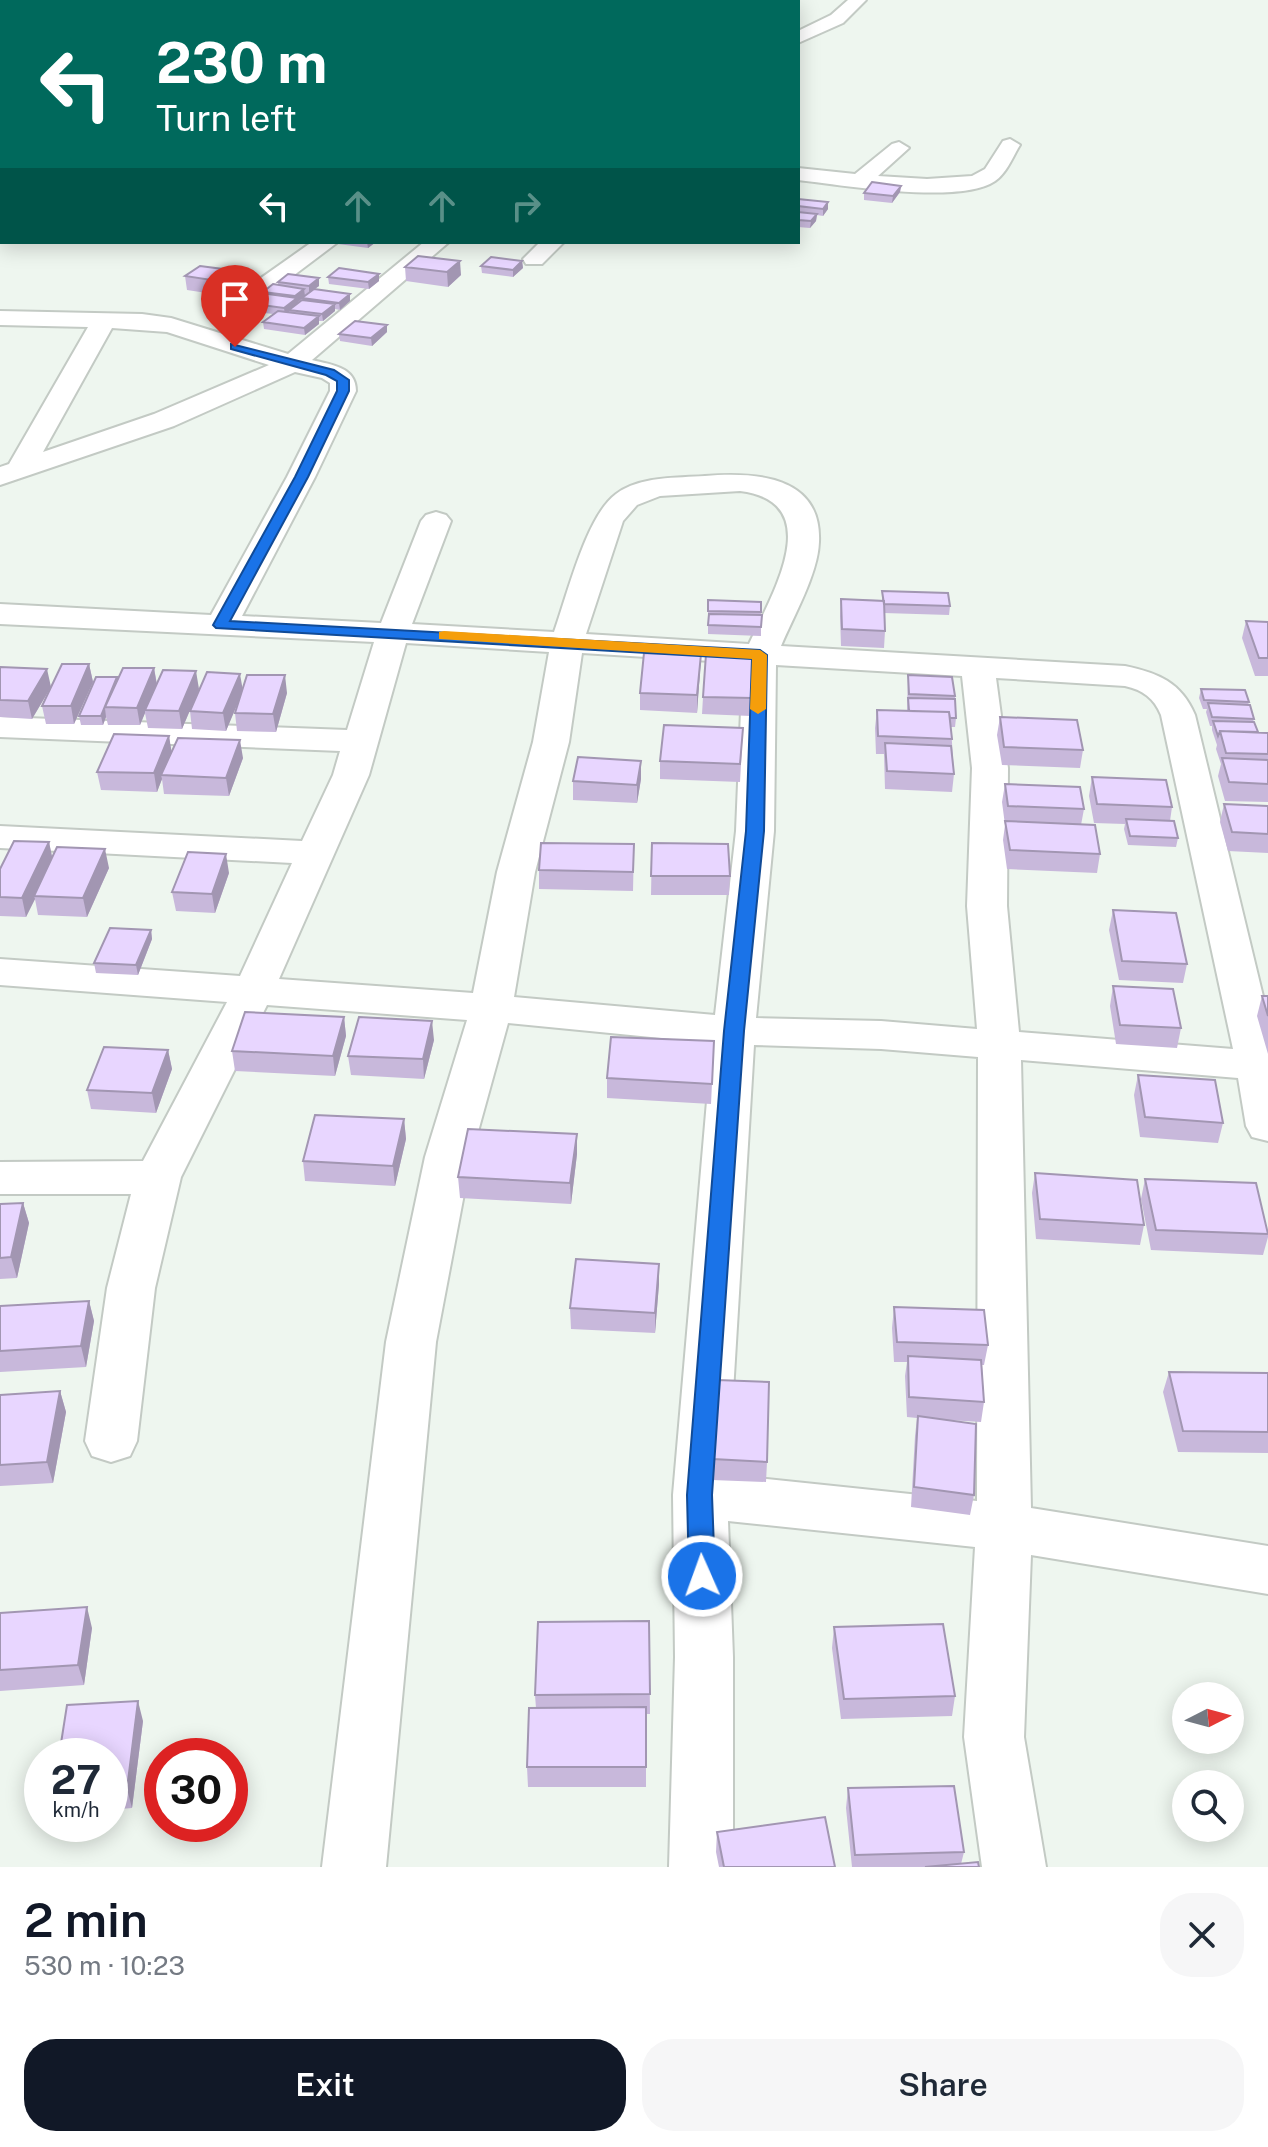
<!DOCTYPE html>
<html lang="en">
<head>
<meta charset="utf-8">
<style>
  :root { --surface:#fff; --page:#f6f6f7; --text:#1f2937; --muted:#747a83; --accent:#111827 }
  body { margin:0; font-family:"Public Sans",sans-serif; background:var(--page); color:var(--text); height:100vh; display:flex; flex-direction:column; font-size:30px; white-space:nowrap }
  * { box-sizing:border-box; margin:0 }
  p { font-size:26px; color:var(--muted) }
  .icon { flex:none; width:44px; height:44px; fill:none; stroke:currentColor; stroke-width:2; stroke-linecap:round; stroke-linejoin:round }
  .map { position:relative; height:1867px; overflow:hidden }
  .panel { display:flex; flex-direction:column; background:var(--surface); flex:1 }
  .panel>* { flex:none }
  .hud { position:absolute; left:0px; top:0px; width:800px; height:244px; box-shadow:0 4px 20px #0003; background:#00695c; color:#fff; overflow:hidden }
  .needle { width:52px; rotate:84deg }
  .fabs { position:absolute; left:1172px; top:1682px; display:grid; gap:16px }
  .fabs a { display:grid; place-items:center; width:72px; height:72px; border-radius:50%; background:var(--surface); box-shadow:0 4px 20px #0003; font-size:40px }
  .speed { position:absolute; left:24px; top:1738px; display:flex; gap:16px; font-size:40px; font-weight:700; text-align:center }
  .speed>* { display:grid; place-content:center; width:104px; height:104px; border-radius:50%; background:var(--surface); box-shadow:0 4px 20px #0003; line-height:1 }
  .speed small { font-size:20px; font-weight:400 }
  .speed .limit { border:12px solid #d22; background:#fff; color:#111 }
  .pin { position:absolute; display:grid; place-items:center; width:68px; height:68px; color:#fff; margin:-82px -34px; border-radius:50% 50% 50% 0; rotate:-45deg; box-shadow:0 0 8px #0007 }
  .pin .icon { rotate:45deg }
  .me { position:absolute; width:88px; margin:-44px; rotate:358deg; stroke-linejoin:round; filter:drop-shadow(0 0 6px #0008) }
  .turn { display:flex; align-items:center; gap:28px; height:168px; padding:0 24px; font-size:36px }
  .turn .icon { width:104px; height:104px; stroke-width:2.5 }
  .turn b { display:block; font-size:56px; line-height:68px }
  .lanes { display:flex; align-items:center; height:76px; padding:0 24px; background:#0003; justify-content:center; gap:40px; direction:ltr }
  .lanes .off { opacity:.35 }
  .round { display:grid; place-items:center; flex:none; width:84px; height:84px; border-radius:32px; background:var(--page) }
  .head { display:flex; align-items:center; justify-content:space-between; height:136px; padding:0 24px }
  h1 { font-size:48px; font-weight:600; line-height:60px; color:var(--accent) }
  .button { display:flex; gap:16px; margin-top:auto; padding:16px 24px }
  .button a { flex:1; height:92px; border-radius:32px; background:var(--accent); color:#fff; font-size:32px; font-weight:600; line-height:92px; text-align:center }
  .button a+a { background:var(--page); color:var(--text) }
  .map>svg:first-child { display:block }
</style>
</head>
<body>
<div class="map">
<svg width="1268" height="1867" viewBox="0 0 1268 1867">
  <rect width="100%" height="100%" fill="#eef6ef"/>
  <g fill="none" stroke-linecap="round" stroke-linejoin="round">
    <defs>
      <path id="street" d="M468,0H521L522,2H469Z
        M848,0H866L843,23L798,43V31L831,15Z
        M0,77H2V89H0Z
        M0,106H2V118H0Z
        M1010,139L1020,145C1013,156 1007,173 995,181C960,205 842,185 798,180V168L855,174L892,144L899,142L909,148L878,176L927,179L972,176L985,169L1003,141Z
        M312,242H338L277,288H261L257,283L261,278Z
        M424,242H449L312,360C332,365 356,367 356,391L315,477L242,616L381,623L421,521L426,515L436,512L446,515L451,521L412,624L554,632C567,596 586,516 616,494C640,476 677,478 705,476C754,472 822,475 819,542C818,574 793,617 781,646L1125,666C1158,673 1181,682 1195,715L1268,1017V1141L1252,1137L1246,1126L1238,1078L1021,1060L1031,1508L1268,1546V1594L1031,1555L1024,1737L1046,1867H982L964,1737L975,1547L728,1521L733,1657V1867H669L675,1657L673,1495L712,1043L508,1023L471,1157L436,1342L386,1867H322L386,1342L425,1157L467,1020L267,1005L181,1177L155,1288L137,1441L130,1456L111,1462L92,1456L85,1441L107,1288L131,1194H0V1162L143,1161L227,1002L0,985V959L240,976L292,863L0,848V826L302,841L333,775L340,751L0,737V717L347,730L374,642L0,624V604L211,615L287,477L330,391V383L322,378L295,372L174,426L0,485V467L9,464L88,327L0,325V311L142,314L171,318L288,354ZM112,328L167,332L269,365L154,414L43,452ZM740,491C829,502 771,596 749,644L586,634L623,521L637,505L660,496ZM406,643L549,652L533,742L497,872L473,993L279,979L369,775ZM582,653L743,663L736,831L715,1015L514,997L535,872L569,742ZM776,665L962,676L972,768L967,906L977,1029L881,1021L756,1018L774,831ZM996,678L1125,686C1143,690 1154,698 1161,715L1233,1049L1019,1032L1007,906L1008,768ZM754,1045L881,1049L978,1057L977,1501L728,1475Z
        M540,242H564L542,264H526L523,259Z"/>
    </defs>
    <use href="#street" stroke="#c3cac4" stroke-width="4"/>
    <use href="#street" fill="#fff" fill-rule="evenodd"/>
  </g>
  <path fill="#c8b8db" d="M901,186L900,192L892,203L864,200V193Z
    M798,199L828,209L823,216L817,215L816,221L810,228L798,227Z
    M338,242H376L368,248L338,244Z
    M418,256L461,275L448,287L406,281L405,267Z
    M522,261L523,268L513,277L482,273L481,266Z
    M200,266L248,286L233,297L187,290L185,276Z
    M379,274V281L369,289L329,284L328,277Z
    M319,278V286L315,289L350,294V301L340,310L335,309V311L323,321H319V324L305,335L264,329L263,322L273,314L248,311L247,303L263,294V292L278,285V282Z
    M387,325V332L372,346L340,341L339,334Z
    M882,591L950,606L949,615L884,613L885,631L884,648L841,646L840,616L841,599L882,600Z
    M708,600L761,602V636L708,634Z
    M1246,621L1268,622V676H1255L1242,638Z
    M701,654L697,713L640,710V693Z
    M754,656L751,716L702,714L703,697Z
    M89,664L93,682L74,724H46L42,706Z
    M0,667L51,687L32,719L0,717Z
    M154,668L157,684L199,689L182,729L148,728L145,713L140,725H108L106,717L103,725H81L79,716L117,677Z
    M908,675L955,696L956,718L955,727H951L954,774L952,792L885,789L884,754H876L875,728L877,710L907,711Z
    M1201,689L1249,702L1248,705L1254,719L1253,722L1258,732L1268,733V802L1225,801L1218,776L1221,764L1216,749L1217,745L1212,730V726H1210L1206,712L1207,709H1203L1199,698Z
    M242,690L287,693L276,732L237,731L235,713L240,696L226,731L192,729L190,711Z
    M1000,717L1083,750L1080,768L1002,765L997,735Z
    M743,728L740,782L660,779V761Z
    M169,736L171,752L243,758L229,796L164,794L162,779L157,792L101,790L97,772Z
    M641,761V779L637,803L573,800V781Z
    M1092,777L1172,807L1170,821L1178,838L1176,847L1128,845L1124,829L1125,824L1094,823L1089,796Z
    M1005,784L1084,809L1081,825L1100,854L1097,873L1007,869L1003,840L1005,825L1002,802Z
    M1224,804L1268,806V853L1228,851L1220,822Z
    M49,842L52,858L109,868L87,917L38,915L35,899L26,917L0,916V869Z
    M652,843L730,876L729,895H651Z
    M634,844L633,891L539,889V870Z
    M229,873L215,913L176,911L172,892Z
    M1113,910L1187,964L1183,983L1119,980L1109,930Z
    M151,930L152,939L138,975L96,973L94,963Z
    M1113,986L1181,1028L1177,1048L1116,1044L1110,1006Z
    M1262,996H1268V1054L1257,1016Z
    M344,1017L346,1036L335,1076L235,1071L232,1051Z
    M434,1040L424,1079L351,1075L348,1056Z
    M714,1041L711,1104L607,1098V1078Z
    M168,1050L172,1069L156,1113L91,1109L87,1090Z
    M1138,1075L1223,1123L1218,1143L1140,1137L1134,1095Z
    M404,1119L406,1139L395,1186L305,1181L303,1161Z
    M577,1134V1154L571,1204L460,1198L458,1177Z
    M1035,1173L1144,1225L1140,1245L1036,1239L1032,1193Z
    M1145,1179L1268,1232V1237L1263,1255L1151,1250L1141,1199Z
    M23,1203L29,1223L17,1278L0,1279V1204Z
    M659,1264V1284L655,1333L571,1329L570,1308Z
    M89,1301L94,1321L86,1367L0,1372V1306Z
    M894,1307L988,1345L984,1365H982L984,1402L981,1422L948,1420L974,1495L970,1515L911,1507L915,1436L917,1418L907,1417L905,1376L907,1362H894L892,1328Z
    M1169,1372L1268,1373V1453L1178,1452L1163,1392Z
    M717,1380L767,1462L766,1482L712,1480Z
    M60,1391L66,1412L53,1483L0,1486V1395Z
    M0,1613L92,1628L84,1685L0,1691Z
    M649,1621L650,1714H646V1787H528L527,1767L536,1708L535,1695Z
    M834,1627L955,1696L952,1716L841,1719L832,1648Z
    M143,1721L132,1808L110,1810V1756Z
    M848,1788L964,1852L961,1864L979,1867H852L846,1808Z
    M717,1832L835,1867H719L716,1852Z"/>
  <path fill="#a296b2" d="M603,0H619V2H603Z
    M901,186L900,192L892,203L893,196Z
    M828,202V209L823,216V209Z
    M817,214L816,221L810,228L811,221Z
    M367,242H376L368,248Z
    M460,261L461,275L448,287L447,272Z
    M522,261L523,268L513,277V270Z
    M246,272L248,286L233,297L231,283Z
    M379,274V281L369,289L368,282Z
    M319,278V286L309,293V286Z
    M304,289L305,296L298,302V306L289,310V312L285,316L284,308L295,300V296Z
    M350,294V301L340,310L339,303Z
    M335,304V311L323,321L322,314Z
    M319,316V324L305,335L304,328Z
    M387,325V332L372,346L371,338Z
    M701,654L700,672L697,713V695Z
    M89,664L93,682L74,724L71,706Z
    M154,668L157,686L145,710V713L140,725L137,708Z
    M47,669L51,687L32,719L28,701Z
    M196,671L199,689L182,729L179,711Z
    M240,674L243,691L226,731L223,713Z
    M285,675L287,693L276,732L273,714Z
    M105,708L106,717L103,725L101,716Z
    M169,736L172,754L161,775L162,779L157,792L154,773Z
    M240,740L243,758L229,796L226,778Z
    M641,761V779L637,803V785Z
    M49,842L53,861L34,896L35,899L26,917L22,898Z
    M105,849L109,868L87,917L83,898Z
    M226,854L229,873L215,913L212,894Z
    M151,930L152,939L138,975L136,965Z
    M344,1017L346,1036L335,1076L333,1056Z
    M432,1021L434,1040L424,1079L423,1059Z
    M168,1050L172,1069L156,1113L152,1093Z
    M404,1119L406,1139L395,1186L393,1166Z
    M577,1134V1154L571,1204L570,1183Z
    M23,1203L29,1223L17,1278L11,1257Z
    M659,1264V1284L655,1333V1313Z
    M89,1301L94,1321L86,1367L81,1346Z
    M60,1391L66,1412L53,1483L47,1462Z
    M87,1607L92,1628L84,1685L78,1665Z
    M138,1701L143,1721L132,1808L127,1789Z"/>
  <path fill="#e8d6ff" stroke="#a296b2" stroke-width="2" d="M478,0H497L495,2H476Z
    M617,0H633L631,2H615Z
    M693,0H726L734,1L732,2H690Z
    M872,182L901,186L893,196L864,193Z
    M798,199L828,202L823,209L798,206Z
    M798,212L817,214L811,221L798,220Z
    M418,256L460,261L447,272L405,267Z
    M491,257L522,261L513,270L481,266Z
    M200,266L246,272L231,283L185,276Z
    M339,268L379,274L368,282L328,277Z
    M288,274L319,278L309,286L278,282Z
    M273,284L304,289L295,296L263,292Z
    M314,289L350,294L339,303L302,298Z
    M261,293L297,298L284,308L247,303Z
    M302,300L335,304L322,314L289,310Z
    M278,311L319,316L304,328L263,322Z
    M355,321L387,325L371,338L339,334Z
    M882,591L948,593L950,606L884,604Z
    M841,599L884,601L885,631L842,629Z
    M708,600L761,602V612L708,611Z
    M709,614L762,615L761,627L708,625Z
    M1246,621L1268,622V658H1259Z
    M644,653L701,654L697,695L640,693Z
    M706,654L754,656L752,698L703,697Z
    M62,664H89L71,706H42Z
    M0,667L47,669L28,701L0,700Z
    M123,668H154L137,708L105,707Z
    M163,670L196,671L179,711L145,710Z
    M207,672L240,674L223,713L190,711Z
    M247,675H285L273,714L235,713Z
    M908,675L952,677L955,696L909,694Z
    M96,677H117L101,716H79Z
    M1201,689L1245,690L1249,702L1204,700Z
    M908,698L955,699L956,718H950L949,712L909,711Z
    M1208,703L1250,705L1254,719L1212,717Z
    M877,710L949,712L952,739L878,736Z
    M1000,717L1077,720L1083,750L1004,747Z
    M1213,721L1254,722L1258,732L1220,731L1218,736Z
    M664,725L743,728L740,764L660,761Z
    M1220,731L1268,733V754L1226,753Z
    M114,734L169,736L154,773L97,772Z
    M178,738L240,740L226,778L161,775Z
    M885,743L951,746L954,774L887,771Z
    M578,757L641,761L637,785L573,781Z
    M1222,758L1268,760V784L1229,782Z
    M1092,777L1166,780L1172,807L1097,804Z
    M1005,784L1080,787L1084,809L1008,806Z
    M1224,804L1268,806V834L1232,832Z
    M1126,819L1174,821L1178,838L1130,836Z
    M1005,821L1095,825L1100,854L1010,850Z
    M14,841L49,842L22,898L0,897V869Z
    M541,843L634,844L633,872L539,870Z
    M652,843L728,844L730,876H651Z
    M57,847L105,849L83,898L34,896Z
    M188,852L226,854L212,894L172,892Z
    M1113,910L1176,913L1187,964L1122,961Z
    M110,928L151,930L136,965L94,963Z
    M1113,986L1173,989L1181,1028L1120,1025Z
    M1262,996H1268V1016Z
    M245,1012L344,1017L333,1056L232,1051Z
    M359,1017L432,1021L423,1059L348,1056Z
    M611,1037L714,1041L712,1084L607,1078Z
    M104,1047L168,1050L152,1093L87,1090Z
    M1138,1075L1215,1080L1223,1123L1145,1117Z
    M315,1115L404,1119L393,1166L303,1161Z
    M468,1129L577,1134L570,1183L458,1177Z
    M1035,1173L1137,1180L1144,1225L1040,1219Z
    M1145,1179L1256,1183L1268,1234L1156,1230Z
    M23,1203L11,1257L0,1258V1204Z
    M576,1259L659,1264L655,1313L570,1308Z
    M89,1301L81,1346L0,1351V1306Z
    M894,1307L984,1310L988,1345L897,1342Z
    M908,1356L981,1360L984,1402L909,1397Z
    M1169,1372L1268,1373V1432L1183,1431Z
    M717,1380L769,1382L767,1462L713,1459Z
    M60,1391L47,1462L0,1465V1395Z
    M918,1416L976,1424L974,1495L914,1487Z
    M87,1607L78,1665L0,1670V1613Z
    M649,1621L650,1694L535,1695L538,1622Z
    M943,1624L955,1696L844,1699L834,1627Z
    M138,1701L127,1789L110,1790V1756H59L67,1705Z
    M646,1707V1767H527L529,1708Z
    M954,1786L964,1852L855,1855L848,1788Z
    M825,1817L835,1867H724L717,1832Z
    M978,1862L979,1867H925Z"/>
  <path fill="#1a73e8" stroke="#114b97" stroke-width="2" d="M231,344L334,370L349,380V391L308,477L230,621L760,650L767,655L764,831L744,1031L712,1495L715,1576L711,1584L702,1587L693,1584L689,1576L687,1495L724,1031L746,831L752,659L216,628L213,625L295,477L337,391V381L326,375L231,349Z"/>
  <path fill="#f59e0b" d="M444,631L760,650L767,655L766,709L758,714L750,709L752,659L439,639V632Z"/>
</svg>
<div class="fabs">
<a><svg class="needle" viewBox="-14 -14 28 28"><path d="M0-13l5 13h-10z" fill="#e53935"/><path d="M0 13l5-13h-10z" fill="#747a83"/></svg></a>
<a><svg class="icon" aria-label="search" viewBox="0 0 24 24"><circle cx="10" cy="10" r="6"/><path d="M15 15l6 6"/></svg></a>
</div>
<div class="speed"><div>27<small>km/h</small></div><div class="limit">30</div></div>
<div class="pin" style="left:235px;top:347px;background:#d93025"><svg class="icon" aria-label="arrive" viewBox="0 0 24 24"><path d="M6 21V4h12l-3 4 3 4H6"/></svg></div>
<svg class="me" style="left:702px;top:1576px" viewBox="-20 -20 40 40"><circle r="17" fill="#1a73e8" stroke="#fff" stroke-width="3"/><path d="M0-11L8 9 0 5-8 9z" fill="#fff"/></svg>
<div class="hud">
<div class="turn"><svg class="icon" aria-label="left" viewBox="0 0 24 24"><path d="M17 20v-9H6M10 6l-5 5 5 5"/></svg><div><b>230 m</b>Turn left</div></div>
<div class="lanes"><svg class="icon" aria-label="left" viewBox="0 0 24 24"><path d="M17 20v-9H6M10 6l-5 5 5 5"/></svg><svg class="icon off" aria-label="ahead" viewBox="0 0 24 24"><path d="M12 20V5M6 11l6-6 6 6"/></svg><svg class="icon off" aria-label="ahead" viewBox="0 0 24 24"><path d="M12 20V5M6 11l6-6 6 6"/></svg><svg class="icon off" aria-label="right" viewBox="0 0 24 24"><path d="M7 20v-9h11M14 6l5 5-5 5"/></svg></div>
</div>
</div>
<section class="panel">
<div class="head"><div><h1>2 min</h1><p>530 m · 10:23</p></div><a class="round"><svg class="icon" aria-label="close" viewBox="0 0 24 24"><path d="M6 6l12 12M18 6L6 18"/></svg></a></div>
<div class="button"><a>Exit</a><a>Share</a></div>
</section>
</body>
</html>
